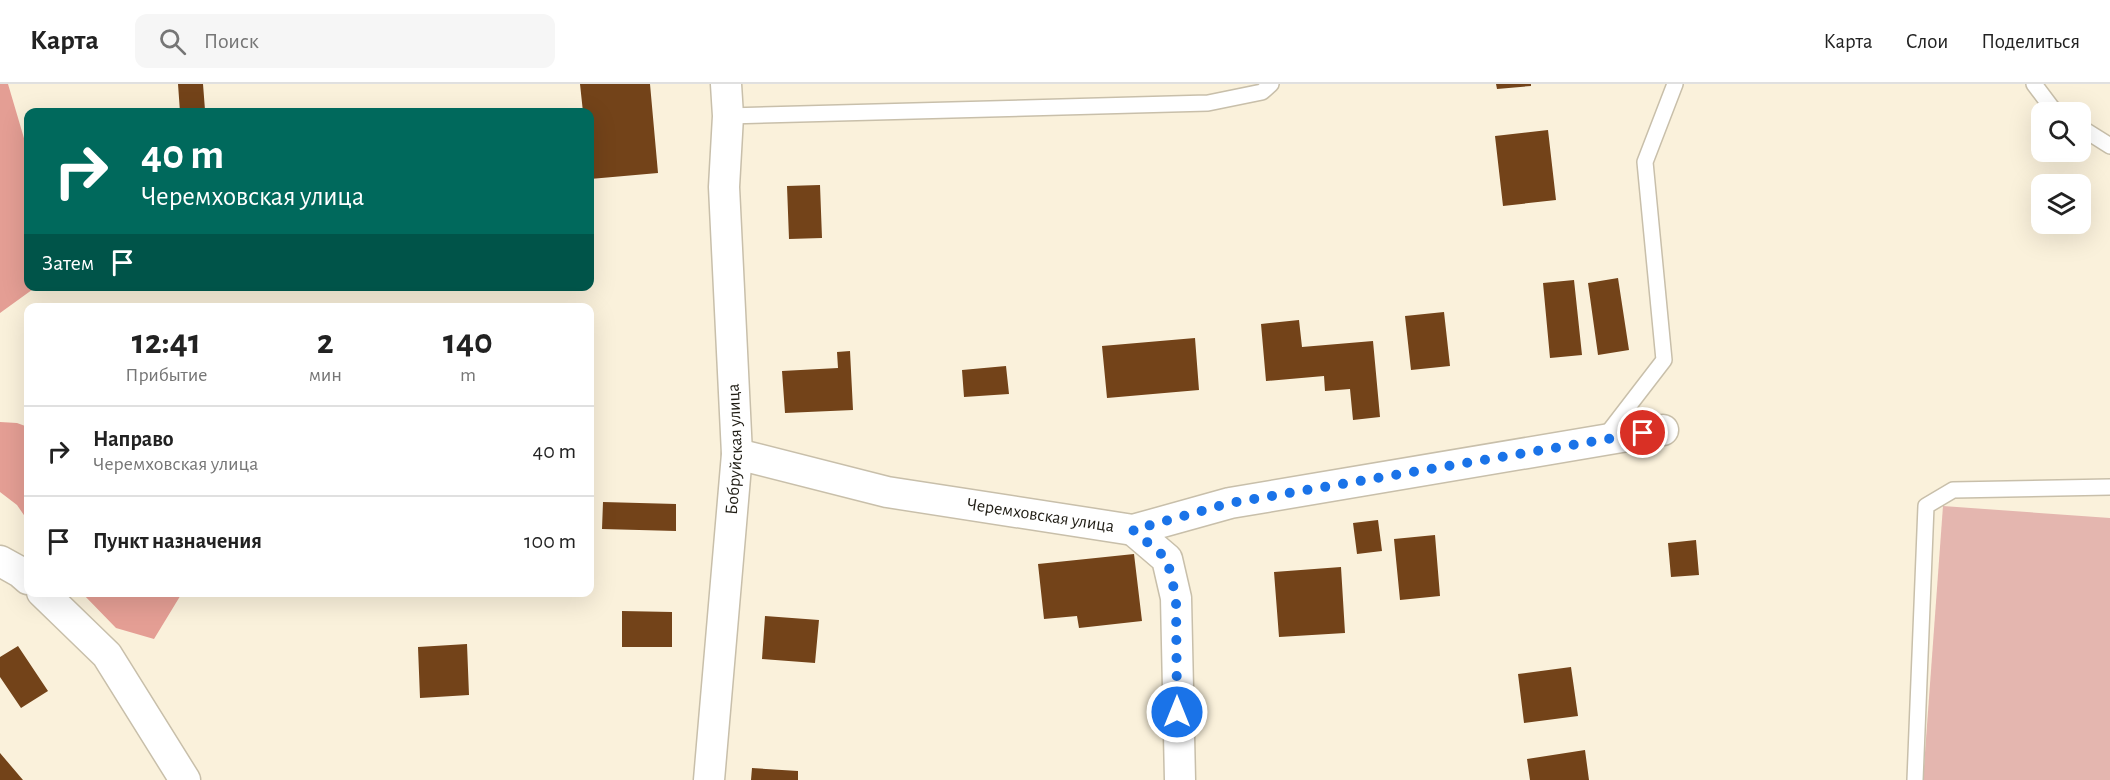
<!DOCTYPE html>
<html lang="ru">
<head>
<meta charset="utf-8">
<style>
  :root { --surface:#fff; --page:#f6f6f6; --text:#222; --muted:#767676; --line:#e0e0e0 }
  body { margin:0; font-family:"Alegreya Sans",sans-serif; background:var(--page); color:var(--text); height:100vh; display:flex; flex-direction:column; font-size:22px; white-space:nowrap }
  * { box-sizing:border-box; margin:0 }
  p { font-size:20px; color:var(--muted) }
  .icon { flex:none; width:33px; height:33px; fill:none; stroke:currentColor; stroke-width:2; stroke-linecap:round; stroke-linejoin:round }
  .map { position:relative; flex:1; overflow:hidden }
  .sheet { position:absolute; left:24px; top:219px; width:570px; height:294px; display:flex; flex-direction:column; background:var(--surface); border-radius:12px; box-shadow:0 6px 24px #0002 }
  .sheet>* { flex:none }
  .banner { position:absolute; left:24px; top:24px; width:570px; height:183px; border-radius:12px; box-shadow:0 6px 24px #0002; background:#00695c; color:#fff; overflow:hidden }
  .buttons { position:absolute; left:2031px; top:18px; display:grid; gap:12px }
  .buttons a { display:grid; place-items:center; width:60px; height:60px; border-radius:12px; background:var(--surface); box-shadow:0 6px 24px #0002; font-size:30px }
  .pin { position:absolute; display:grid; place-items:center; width:51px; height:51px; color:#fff; margin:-26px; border:3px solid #fff; border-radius:50%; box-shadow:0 2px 6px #0007 }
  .me { position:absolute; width:66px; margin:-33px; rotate:0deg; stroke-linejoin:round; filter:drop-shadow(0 0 4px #0008) }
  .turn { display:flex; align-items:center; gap:21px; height:126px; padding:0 18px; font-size:27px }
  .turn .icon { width:78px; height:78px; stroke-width:2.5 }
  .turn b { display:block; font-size:42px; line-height:51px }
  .then { display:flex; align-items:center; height:57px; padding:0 18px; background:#0003; gap:12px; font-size:22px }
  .eta { display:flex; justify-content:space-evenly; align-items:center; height:102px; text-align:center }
  .eta b { font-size:36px; font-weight:700; line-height:42px }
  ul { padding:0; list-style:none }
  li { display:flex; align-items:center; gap:18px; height:90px; padding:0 18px; border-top:2px solid var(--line) }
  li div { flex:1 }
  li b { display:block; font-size:22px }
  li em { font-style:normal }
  header { display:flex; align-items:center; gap:36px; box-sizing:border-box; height:84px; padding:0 30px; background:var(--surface); border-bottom:2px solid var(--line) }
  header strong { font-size:28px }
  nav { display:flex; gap:33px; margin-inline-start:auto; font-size:21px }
  .search { width:420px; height:54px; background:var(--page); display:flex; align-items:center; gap:15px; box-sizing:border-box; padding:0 21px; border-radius:12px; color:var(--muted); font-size:22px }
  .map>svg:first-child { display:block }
</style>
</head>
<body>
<header>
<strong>Карта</strong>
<div class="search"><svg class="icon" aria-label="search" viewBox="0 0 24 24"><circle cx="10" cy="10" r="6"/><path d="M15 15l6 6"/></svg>Поиск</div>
<nav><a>Карта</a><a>Слои</a><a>Поделиться</a></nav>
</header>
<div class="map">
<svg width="2110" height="696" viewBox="0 0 2110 696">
  <rect width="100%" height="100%" fill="#faf1db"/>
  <path fill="#e4b6af" d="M1943,422L2110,434V696H1923Z"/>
  <path fill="#e49e94" d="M0,0H8L26,61H28V202L36,203L0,229Z
    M0,338L17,339L28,343V437L17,421L0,408Z
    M82,509H182L154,555L116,544Z"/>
  <path fill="#734319" d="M178,0H203L205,26L180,28Z
    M580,0H650L658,89L590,95V28H583Z
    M1496,0H1531V2L1497,5Z
    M1548,46L1556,116L1503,122L1495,52Z
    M820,101L822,154L789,155L787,102Z
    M1618,194L1629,266L1598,271L1588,199Z
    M1574,196L1582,271L1550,274L1543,199Z
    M1444,228L1450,282L1411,286L1405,232Z
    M1299,236L1302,263L1373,257L1380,333L1353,336L1350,305L1325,307L1324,292L1266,297L1261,240Z
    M1195,254L1199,306L1107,314L1102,262Z
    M850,267L853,326L785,329L782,287L838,284L837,268Z
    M1006,282L1009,310L964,313L962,286Z
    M603,418L676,420V447L602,445Z
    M1378,436L1382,467L1357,470L1353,439Z
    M1435,451L1440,512L1400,516L1394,455Z
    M1696,456L1699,491L1671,493L1668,459Z
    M1134,470L1142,537L1079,544L1077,532L1044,535L1038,480Z
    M1341,483L1345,549L1279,553L1274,488Z
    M622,527L672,528V563H622Z
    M765,532L819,536L815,579L762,575Z
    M467,560L469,611L420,614L418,563Z
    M18,562L48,607L21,624L0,593V573Z
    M1571,583L1578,632L1524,639L1518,590Z
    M1585,666L1589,696H1530L1527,675Z
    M0,669L23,696H0Z
    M752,684L798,687V696H751Z"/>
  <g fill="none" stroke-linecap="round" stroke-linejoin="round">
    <defs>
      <path id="service" d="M2034,0L2052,24L2058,28
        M728,32L1208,19L1262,8L1271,0
        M2080,43L2110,62
        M1604,354L1664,276L1645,78L1675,0
        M1915,696L1926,422L1953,406L2110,403"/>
      <g id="minor">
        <path id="s1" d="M737,370L887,408L1133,446L1230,419L1663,346"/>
        <path d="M1133,446L1167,475L1176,514L1180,696"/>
        <path d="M0,477L20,488L28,495"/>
        <path d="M42,508L107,571L185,696"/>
        <path id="s2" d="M709,696L737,370L724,103L728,32L726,0"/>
      </g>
    </defs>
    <use href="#service" stroke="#c8bfaa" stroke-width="18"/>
    <use href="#minor" stroke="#c8bfaa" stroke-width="33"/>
    <use href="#service" stroke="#fff" stroke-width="15"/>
    <use href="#minor" stroke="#fff" stroke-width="30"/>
  </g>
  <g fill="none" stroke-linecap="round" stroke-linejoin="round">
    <path stroke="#1a73e8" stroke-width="10" stroke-dasharray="0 18" d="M1177,628L1176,514L1167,475L1133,446L1230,419L1643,349"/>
  </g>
  <g text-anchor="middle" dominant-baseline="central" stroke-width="6" stroke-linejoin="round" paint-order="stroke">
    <g font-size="18" fill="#201d15" stroke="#fff">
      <text stroke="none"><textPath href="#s2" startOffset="332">Бобруйская улица</textPath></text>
      <text stroke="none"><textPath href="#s1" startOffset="310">Черемховская улица</textPath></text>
    </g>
  </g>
</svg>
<div class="buttons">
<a><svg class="icon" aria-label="search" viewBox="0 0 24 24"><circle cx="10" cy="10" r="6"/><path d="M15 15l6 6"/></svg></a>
<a><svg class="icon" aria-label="layers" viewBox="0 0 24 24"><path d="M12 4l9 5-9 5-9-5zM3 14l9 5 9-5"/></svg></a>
</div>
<div class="pin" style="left:1643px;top:349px;background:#d93025"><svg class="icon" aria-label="arrive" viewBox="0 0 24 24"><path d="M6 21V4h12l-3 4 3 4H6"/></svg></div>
<svg class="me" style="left:1177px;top:628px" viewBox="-20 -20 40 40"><circle r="17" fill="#1a73e8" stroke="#fff" stroke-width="3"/><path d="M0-11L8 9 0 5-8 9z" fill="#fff"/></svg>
<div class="banner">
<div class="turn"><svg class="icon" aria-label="right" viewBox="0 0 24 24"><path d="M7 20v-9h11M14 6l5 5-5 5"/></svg><div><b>40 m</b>Черемховская улица</div></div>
<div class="then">Затем<svg class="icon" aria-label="arrive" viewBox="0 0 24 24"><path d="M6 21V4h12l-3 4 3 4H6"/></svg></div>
</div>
<section class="sheet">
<div class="eta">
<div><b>12:41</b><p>Прибытие</p></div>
<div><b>2</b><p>мин</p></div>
<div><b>140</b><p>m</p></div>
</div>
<ul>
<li><svg class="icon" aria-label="right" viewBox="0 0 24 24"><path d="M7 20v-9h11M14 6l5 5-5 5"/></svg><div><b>Направо</b><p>Черемховская улица</p></div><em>40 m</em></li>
<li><svg class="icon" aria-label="arrive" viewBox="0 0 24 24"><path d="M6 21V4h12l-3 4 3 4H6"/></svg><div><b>Пункт назначения</b></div><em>100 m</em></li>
</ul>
</section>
</div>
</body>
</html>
